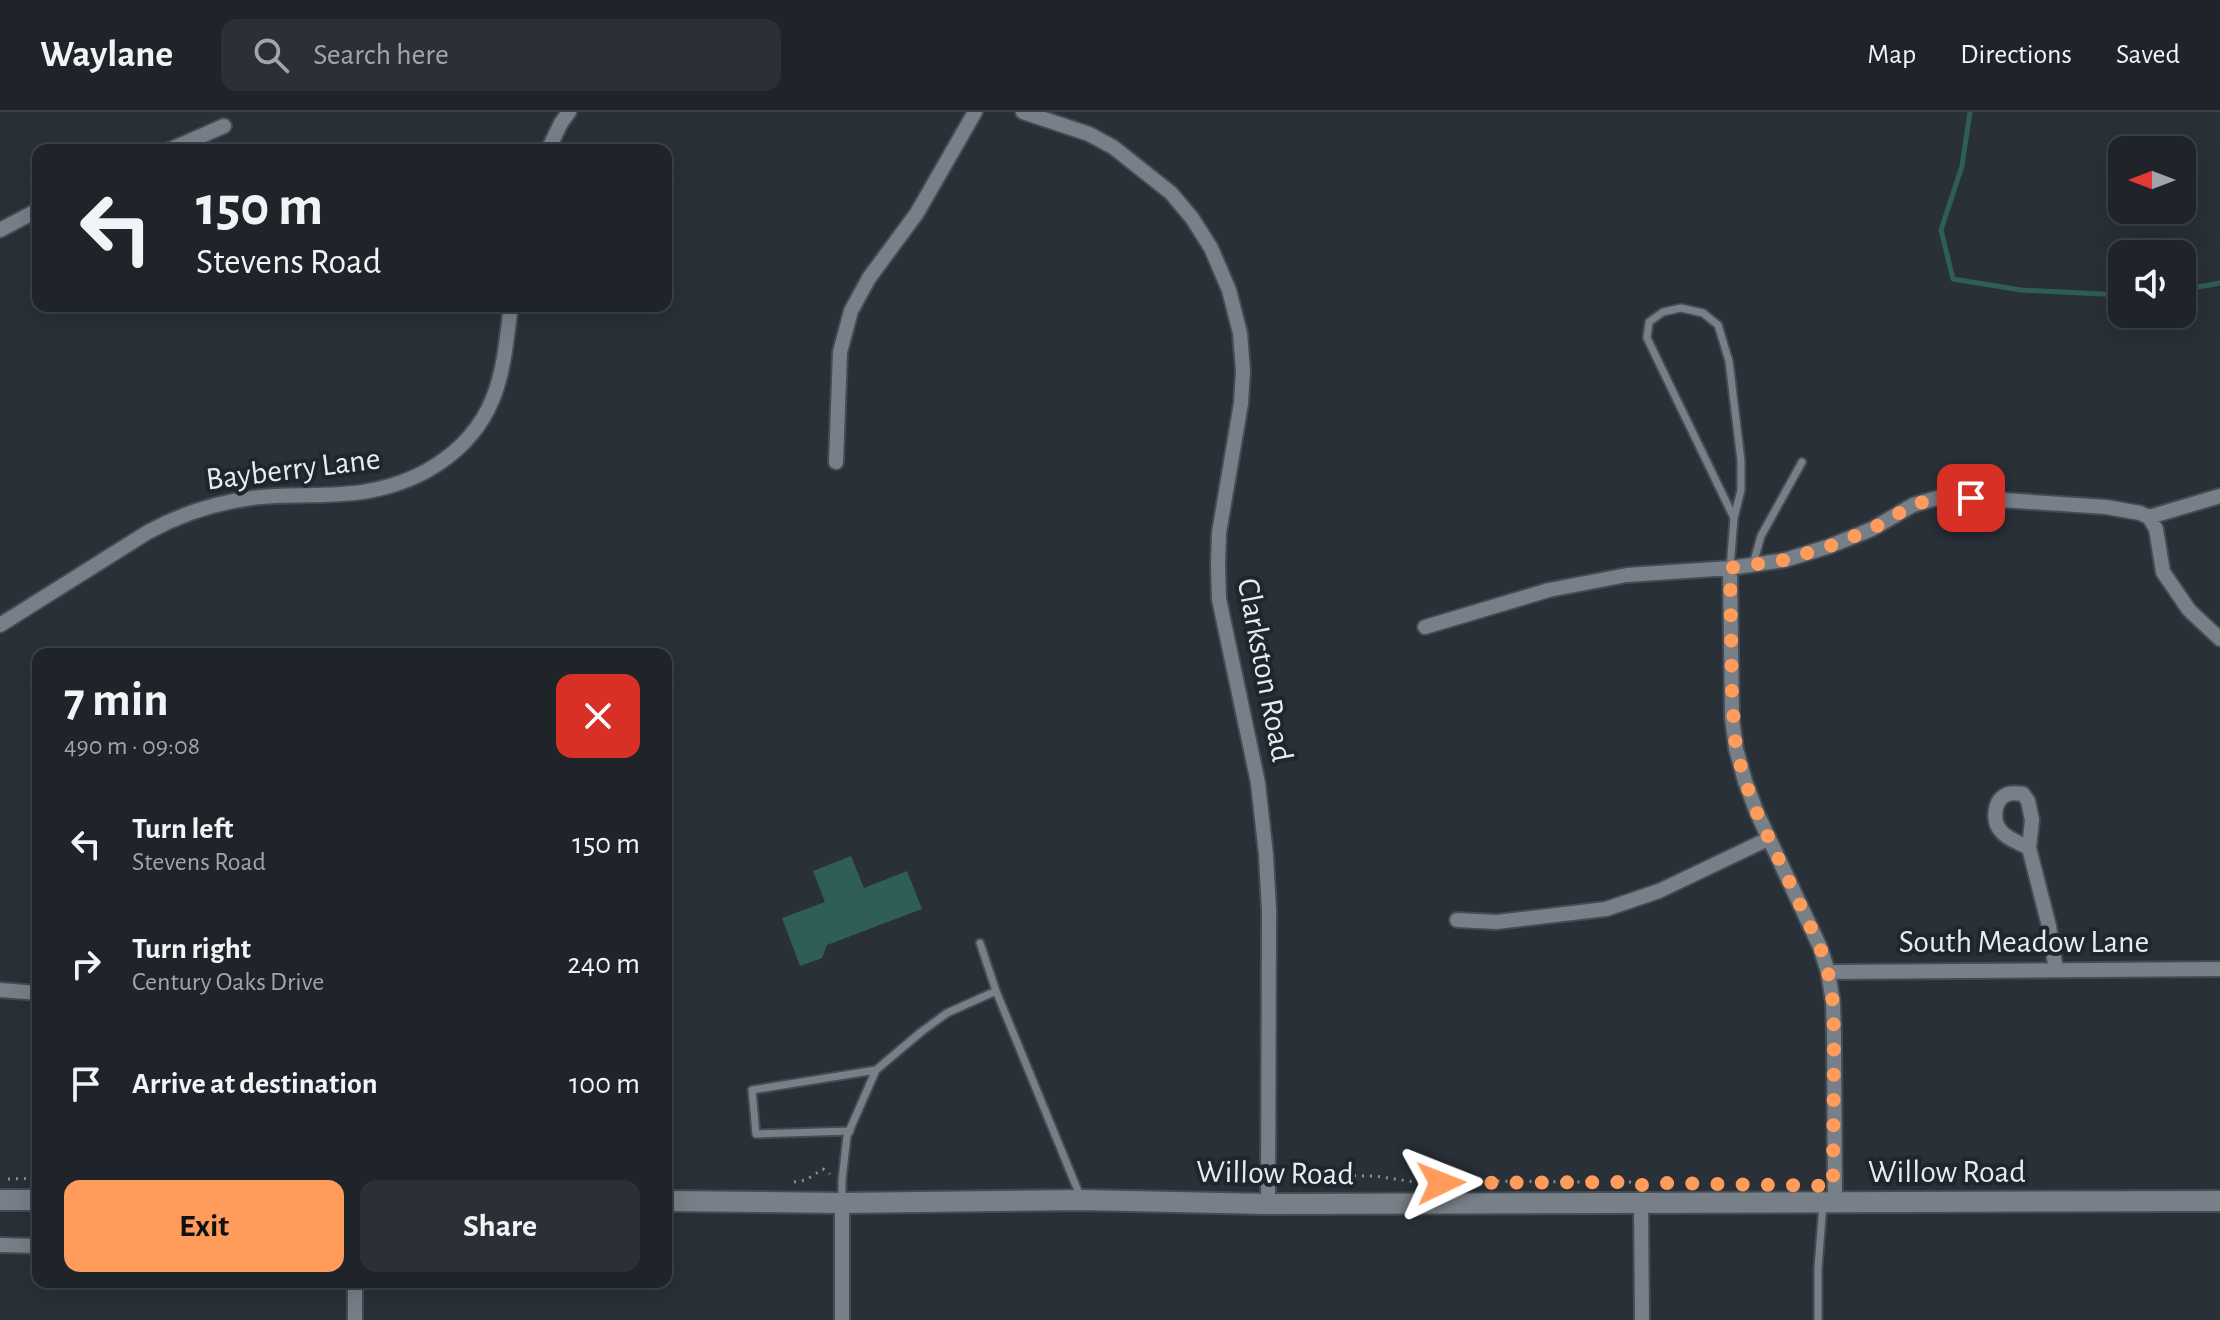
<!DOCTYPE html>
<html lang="en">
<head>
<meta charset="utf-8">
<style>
  :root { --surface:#1f242a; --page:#2c3036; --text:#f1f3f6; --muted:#a1a4a8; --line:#3c4147; --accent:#ff9b5b }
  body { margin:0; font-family:"Alegreya Sans",sans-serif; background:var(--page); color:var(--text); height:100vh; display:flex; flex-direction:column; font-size:30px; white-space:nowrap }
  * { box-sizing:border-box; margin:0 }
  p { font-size:26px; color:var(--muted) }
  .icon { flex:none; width:44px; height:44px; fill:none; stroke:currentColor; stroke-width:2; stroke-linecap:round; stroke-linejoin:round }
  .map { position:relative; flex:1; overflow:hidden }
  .details { position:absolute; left:32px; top:536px; width:640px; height:640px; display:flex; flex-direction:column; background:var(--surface); border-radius:16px; box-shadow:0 8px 32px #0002,0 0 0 2px var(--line) }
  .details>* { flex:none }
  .hud { position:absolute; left:32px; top:32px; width:640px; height:168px; border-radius:16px; box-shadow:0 8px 32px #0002,0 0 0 2px var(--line); background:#1f242a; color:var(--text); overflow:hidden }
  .needle { width:52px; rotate:270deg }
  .controls { position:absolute; left:2108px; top:24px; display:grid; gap:16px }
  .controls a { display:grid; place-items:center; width:88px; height:88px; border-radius:16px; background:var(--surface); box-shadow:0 8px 32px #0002,0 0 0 2px var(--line); font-size:40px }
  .pin { position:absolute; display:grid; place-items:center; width:68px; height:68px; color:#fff; margin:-34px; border-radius:16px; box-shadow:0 4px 12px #0006 }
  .me { position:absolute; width:88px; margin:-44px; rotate:88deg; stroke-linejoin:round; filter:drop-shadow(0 0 6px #0008) }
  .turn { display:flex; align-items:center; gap:28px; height:168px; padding:0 32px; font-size:36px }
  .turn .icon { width:104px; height:104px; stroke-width:2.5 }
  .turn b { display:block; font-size:56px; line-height:68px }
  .round { display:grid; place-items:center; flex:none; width:84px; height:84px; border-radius:16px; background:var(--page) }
  .headline { display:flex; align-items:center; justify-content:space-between; height:136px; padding:0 32px }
  h1 { font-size:48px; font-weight:700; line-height:60px }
  .cta { display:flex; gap:16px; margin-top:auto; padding:16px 32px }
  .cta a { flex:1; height:92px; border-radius:16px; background:var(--accent); color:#111; font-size:32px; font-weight:700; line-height:92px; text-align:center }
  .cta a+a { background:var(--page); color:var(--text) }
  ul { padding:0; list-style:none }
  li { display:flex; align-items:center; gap:24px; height:120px; padding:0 32px }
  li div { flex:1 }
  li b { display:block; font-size:30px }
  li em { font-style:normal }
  header { display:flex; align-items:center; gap:48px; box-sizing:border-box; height:112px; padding:0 40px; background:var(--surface); border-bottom:2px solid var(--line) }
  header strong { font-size:38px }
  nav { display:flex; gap:44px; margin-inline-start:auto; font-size:28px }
  .search { width:560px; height:72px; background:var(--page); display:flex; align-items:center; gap:20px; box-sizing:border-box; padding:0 28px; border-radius:16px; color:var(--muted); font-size:30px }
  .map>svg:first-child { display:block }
</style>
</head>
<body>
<header>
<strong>Waylane</strong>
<div class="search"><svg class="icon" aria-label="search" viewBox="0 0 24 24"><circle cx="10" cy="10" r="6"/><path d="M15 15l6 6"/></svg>Search here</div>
<nav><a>Map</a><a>Directions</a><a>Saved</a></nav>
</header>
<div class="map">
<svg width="2220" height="1208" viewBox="0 0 2220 1208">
  <rect width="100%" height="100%" fill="#293038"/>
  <path fill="#2f5d58" d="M851,744L864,776L907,759L922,797L827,833L822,846L800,854L782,806L825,790L813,759Z"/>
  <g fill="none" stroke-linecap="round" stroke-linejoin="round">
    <path stroke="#2f5d58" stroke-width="5" d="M1970,0L1962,54L1941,118L1953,167L2021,178L2122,183
      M2182,178L2220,171"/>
    <defs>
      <path id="lane" d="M1753,452L1761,424L1802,350
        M1730,456L1734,406L1741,378V349L1729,249L1718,213L1703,201L1681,196L1663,200L1649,210L1647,226L1734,406
        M980,831L996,879L1081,1086
        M850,1019L756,1022L752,978L876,958
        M842,1089V1068L847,1024L876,958L921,920L947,901L996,879
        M1818,1208V1156L1823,1092"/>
      <path id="street" d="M1023,0L1089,22L1113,35L1171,81L1192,106L1211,136L1229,178L1240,221L1243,259L1241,291L1219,421L1218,453L1219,487L1258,671L1266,743L1269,799L1268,1092
        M169,38L224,14
        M548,38L561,11L569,0
        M0,118L38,98
        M836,350L840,240L851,199L869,166L917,101L975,0
        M2149,405L2220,384
        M1730,456L1732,606L1736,637L1745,669L1757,701L1820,835L1828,860L1833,891L1834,924L1835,1090
        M0,513L148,420C181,402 214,391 252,386C290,381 330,386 368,379C425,369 477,335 496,278C505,251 507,223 511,194
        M1425,515L1549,478L1627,463L1730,456L1785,448L1830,434L1872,417L1913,393L1944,384L2106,395L2140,401L2149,405L2156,417L2163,460L2189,498L2220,527
        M2029,736C2020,731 2007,727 2001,719C1993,711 1993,691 2004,684C2009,680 2017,681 2023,682L2028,689L2032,708L2029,736L2049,814L2056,858
        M1457,808L1497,810L1606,797L1659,779L1768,727
        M1828,860L2220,857
        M0,878L38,881
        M1641,1092L1642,1208
        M0,1133L38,1134
        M355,1170V1208
        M842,1208V1091"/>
      <path id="secondary" d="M0,1088H38
        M666,1089L842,1091L1082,1088L1268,1092L2220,1089"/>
    </defs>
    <use href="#lane" stroke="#444b51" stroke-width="11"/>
    <use href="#street" stroke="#444b51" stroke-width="18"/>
    <use href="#secondary" stroke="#444b51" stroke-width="24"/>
    <path stroke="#8a9097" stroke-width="3" stroke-dasharray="2 6" stroke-linecap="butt" d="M1282,1063L1375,1064L1421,1071L1492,1069L1582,1070
      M8,1067L38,1066
      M794,1070L806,1068L823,1057L830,1062
      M1203,1070L1251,1066
      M1621,1070H1634L1637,1071"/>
    <use href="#lane" stroke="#777f89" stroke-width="7"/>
    <use href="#street" stroke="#777f89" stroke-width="14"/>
    <use href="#secondary" stroke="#777f89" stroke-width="20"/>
  </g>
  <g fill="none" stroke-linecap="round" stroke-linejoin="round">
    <path stroke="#ff9b5b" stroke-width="14" stroke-dasharray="0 25.2" d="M1441,1071L1634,1070L1641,1073L1660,1071L1833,1074L1834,924L1833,891L1828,860L1820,835L1757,701L1745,669L1736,637L1732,585L1730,456L1785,448L1830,434L1872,417L1913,393L1944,384L1971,386"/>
  </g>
  <g text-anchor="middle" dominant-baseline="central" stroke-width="8" stroke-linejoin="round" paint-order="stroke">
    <g font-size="32" fill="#e7ecf1" stroke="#1f262e">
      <text transform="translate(293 357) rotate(-7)">Bayberry Lane</text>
      <text transform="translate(1265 558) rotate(79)">Clarkston Road</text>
      <text x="2024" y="830">South Meadow Lane</text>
      <text x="1947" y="1060">Willow Road</text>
      <text transform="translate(1275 1061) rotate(1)">Willow Road</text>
    </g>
  </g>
</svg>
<div class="controls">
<a><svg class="needle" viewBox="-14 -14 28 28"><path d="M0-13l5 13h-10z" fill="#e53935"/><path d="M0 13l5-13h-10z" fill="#a1a4a8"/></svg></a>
<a><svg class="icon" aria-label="sound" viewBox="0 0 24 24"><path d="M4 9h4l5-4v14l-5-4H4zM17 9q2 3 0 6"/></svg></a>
</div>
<div class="pin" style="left:1971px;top:386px;background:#d93025"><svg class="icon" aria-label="arrive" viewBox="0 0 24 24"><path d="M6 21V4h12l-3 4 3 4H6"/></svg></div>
<svg class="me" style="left:1441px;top:1071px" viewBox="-20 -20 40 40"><path d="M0-17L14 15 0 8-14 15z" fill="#ff9b5b" stroke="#fff" stroke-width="4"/></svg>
<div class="hud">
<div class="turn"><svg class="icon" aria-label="left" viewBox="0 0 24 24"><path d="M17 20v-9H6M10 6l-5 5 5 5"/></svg><div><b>150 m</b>Stevens Road</div></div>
</div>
<section class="details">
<div class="headline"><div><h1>7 min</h1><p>490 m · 09:08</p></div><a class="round" style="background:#d93025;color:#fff"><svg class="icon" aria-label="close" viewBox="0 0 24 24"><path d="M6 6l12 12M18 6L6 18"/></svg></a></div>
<ul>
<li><svg class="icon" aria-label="left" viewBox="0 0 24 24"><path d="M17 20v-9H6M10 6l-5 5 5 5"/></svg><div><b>Turn left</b><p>Stevens Road</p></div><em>150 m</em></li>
<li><svg class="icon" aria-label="right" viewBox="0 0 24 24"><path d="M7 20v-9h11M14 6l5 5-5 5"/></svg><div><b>Turn right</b><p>Century Oaks Drive</p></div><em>240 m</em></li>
<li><svg class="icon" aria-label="arrive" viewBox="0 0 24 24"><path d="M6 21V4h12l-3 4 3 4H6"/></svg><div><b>Arrive at destination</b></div><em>100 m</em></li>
</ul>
<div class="cta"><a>Exit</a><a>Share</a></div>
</section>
</div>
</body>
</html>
